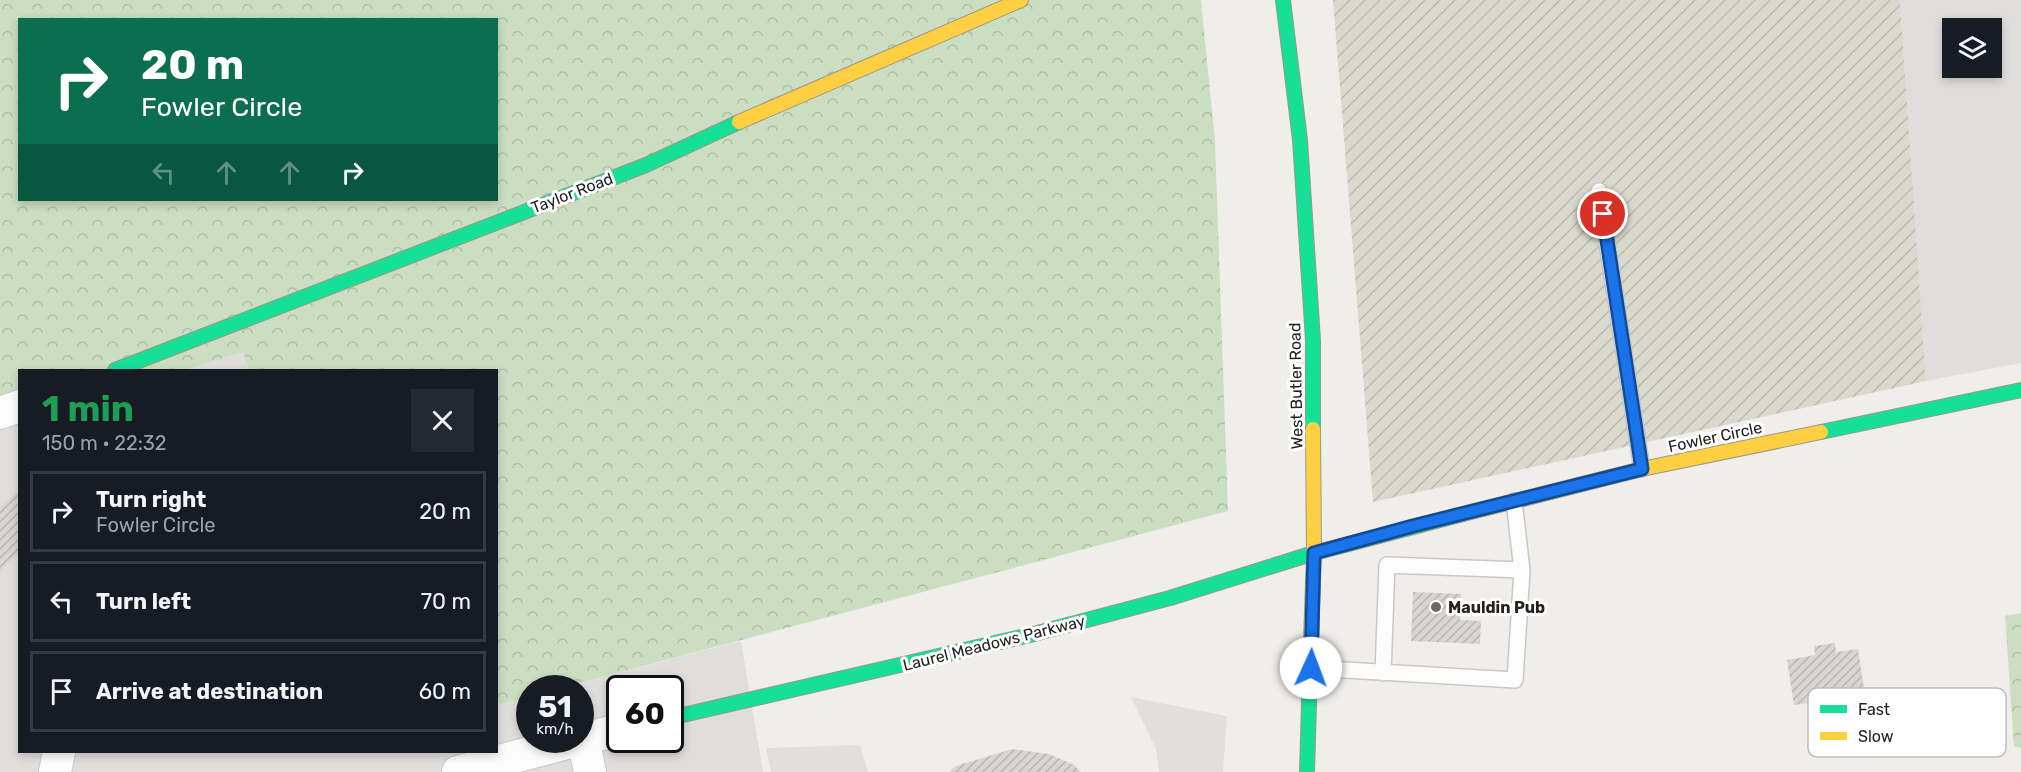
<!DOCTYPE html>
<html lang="en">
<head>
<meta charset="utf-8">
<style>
  :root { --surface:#171b24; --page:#242831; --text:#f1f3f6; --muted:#9ea1a6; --line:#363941 }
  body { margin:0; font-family:Rubik,sans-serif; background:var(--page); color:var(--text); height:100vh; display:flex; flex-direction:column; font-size:22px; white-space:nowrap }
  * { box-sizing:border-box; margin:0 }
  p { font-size:20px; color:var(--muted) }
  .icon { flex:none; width:33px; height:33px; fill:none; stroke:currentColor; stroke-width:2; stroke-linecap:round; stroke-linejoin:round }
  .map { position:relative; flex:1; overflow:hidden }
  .details { position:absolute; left:18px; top:369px; width:480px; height:384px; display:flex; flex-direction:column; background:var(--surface); border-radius:0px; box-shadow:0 3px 9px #0003 }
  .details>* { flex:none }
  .banner { position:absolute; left:18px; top:18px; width:480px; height:183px; border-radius:0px; box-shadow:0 3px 9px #0003; background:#0b6e4f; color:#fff; overflow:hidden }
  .fabs { position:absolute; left:1942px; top:18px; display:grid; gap:12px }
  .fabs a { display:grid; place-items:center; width:60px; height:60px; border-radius:0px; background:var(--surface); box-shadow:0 3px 9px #0003; font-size:30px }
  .speed { position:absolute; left:516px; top:675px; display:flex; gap:12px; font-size:30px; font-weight:700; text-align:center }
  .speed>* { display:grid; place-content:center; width:78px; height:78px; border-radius:50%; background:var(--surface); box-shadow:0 3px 9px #0003; line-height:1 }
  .speed small { font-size:15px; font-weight:400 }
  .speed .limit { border:3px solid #111; border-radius:9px; background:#fff; color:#111 }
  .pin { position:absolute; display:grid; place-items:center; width:51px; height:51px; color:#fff; margin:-26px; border:3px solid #fff; border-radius:50%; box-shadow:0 2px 6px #0007 }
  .me { position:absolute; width:66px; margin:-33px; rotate:2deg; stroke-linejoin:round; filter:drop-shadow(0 0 4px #0008) }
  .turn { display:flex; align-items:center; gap:21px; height:126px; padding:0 24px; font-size:27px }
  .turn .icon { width:78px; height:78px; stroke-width:2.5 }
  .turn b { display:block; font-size:42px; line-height:51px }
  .lanes { display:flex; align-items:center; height:57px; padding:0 24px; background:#0003; justify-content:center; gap:30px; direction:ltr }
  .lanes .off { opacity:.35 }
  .round { display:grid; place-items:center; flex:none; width:63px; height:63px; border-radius:0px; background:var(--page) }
  .headline { display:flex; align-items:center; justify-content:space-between; height:102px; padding:0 24px }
  h1 { font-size:36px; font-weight:700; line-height:45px; color:#1e9e55 }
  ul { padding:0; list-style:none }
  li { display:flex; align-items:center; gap:18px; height:81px; margin:0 12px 9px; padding:0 12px; border:3px solid var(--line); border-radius:0px }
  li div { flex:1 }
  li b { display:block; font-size:22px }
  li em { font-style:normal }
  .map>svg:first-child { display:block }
</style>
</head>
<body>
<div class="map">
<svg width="2021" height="772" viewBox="0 0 2021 772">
  <defs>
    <pattern id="construction-furrows" width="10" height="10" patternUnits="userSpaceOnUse" patternTransform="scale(1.5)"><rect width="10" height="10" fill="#d9d9cd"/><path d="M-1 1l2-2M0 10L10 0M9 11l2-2" fill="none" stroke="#babab0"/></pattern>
    <pattern id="forest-crowns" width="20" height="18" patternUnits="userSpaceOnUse" patternTransform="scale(1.5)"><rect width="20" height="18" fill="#cbdec1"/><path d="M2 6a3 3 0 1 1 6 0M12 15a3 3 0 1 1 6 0" fill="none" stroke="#aebea6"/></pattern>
    <pattern id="building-hatch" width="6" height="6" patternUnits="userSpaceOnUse" patternTransform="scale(1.5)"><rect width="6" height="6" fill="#d7d4d2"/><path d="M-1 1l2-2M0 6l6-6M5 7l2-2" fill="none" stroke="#b8b6b4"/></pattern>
  </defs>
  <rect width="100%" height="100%" fill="#f0eeeb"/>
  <path fill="#dfdedc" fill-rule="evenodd" d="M1900,0H2021V363L1926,381ZM1953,28H1992V68H1953Z
    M243,352L249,370H186Z
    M19,424L20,752H496L497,705L529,697L530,740H580V688H560L741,641L763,772H0V431ZM620,688H670V740H620Z"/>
  <path fill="url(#construction-furrows)" d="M1333,0H1900L1926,381L1373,502Z"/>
  <path fill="url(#forest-crowns)" fill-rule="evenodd" d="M0,0H1201L1215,142L1228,511L560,688H530L529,697L497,705L496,370H249L243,352L186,370H20L19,424L0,431ZM20,20H496V200H20Z
    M2021,613V748L2014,746L2005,616Z"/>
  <path fill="#e0dfde" d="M1131,697L1227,716L1223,772H1159L1156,749Z
    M860,745L868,772H771L766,748Z"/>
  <path fill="url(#building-hatch)" d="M20,489V552L0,571V507Z
    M1413,592L1461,594L1460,620L1481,621L1480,644L1411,641Z
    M1835,643L1836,652L1858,649L1865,695L1794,705L1787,660L1815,655L1814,646Z
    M1012,749L1049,754L1074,765L1081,772H949L956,766Z"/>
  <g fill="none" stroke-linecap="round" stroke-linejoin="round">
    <defs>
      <path id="lane" d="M1599,191L1642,469
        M1514,501L1522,570
        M1311,668L1515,680L1522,570L1387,565L1383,673"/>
      <path id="street" d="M0,413L20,406
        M583,738L590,772
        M580,739L620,730
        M55,772L59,752
        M458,772L578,740"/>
      <path id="fast" d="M1283,0L1300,140L1313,340V429
        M115,370L646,165L739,122
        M1821,432L2021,390
        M670,718L1030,635L1170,598L1314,553L1463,514
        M1307,772L1310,670"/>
      <path id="slow" d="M739,122L1021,0
        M1463,514L1642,469L1821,432
        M1310,670L1314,553L1313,429"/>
    </defs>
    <use href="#lane" stroke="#c9c8c7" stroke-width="18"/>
    <use href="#street" stroke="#c9c8c7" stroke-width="34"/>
    <use href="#fast" stroke="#999a82" stroke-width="16"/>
    <use href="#slow" stroke="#999a82" stroke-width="16"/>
    <use href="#lane" stroke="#fdfcfc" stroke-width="15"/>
    <use href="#street" stroke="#fdfcfc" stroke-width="32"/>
    <use href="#fast" stroke="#16e098" stroke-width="14"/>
    <use href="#slow" stroke="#ffcf43" stroke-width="14"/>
  </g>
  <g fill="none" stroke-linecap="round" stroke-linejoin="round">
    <defs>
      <path id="route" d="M1311,668L1314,553L1413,526L1642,469L1603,214"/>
    </defs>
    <use href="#route" stroke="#114b97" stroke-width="15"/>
    <use href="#route" stroke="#1a73e8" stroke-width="10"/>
  </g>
  <circle fill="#6a6968" stroke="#fff" stroke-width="2" cx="1436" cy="607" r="6"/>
  <g text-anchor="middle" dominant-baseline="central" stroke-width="6" stroke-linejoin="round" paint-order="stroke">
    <g font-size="16" fill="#222" stroke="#fff">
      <text transform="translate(572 193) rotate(-21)">Taylor Road</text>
      <text transform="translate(1296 386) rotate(-91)">West Butler Road</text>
      <text transform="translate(1715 437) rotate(-12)">Fowler Circle</text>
      <text transform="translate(994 643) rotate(-14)">Laurel Meadows Parkway</text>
    </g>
    <g font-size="16" font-weight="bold" fill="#222" stroke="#fff" text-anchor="start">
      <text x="1448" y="607">Mauldin Pub</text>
    </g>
  </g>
  <rect x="1808" y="688" width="198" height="69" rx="9" fill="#fff" stroke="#bdbdbd" stroke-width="1.5"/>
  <rect x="1820" y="705" width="27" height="8" fill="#16e098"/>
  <rect x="1820" y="732" width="27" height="8" fill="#ffcf43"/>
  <g font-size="16" fill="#222">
    <text x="1858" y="715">Fast</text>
    <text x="1858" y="742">Slow</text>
  </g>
</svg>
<div class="fabs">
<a><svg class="icon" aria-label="layers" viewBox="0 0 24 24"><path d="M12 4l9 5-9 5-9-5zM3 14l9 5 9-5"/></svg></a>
</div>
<div class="speed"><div>51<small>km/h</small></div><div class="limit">60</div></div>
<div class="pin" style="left:1603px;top:214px;background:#d93025"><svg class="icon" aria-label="arrive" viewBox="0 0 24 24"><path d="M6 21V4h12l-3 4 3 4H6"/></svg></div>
<svg class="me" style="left:1311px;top:668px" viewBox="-20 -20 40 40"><circle r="19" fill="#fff"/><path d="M0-13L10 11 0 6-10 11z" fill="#1a73e8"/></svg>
<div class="banner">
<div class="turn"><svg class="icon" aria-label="right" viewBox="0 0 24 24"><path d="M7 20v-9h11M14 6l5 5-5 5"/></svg><div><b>20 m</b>Fowler Circle</div></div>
<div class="lanes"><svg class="icon off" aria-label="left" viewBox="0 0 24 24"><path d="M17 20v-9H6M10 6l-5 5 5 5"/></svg><svg class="icon off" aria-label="ahead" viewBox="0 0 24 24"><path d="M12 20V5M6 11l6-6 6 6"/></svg><svg class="icon off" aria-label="ahead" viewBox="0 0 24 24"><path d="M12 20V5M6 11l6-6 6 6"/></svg><svg class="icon" aria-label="right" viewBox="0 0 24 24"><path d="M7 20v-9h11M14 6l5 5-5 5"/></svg></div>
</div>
<section class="details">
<div class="headline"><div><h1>1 min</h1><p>150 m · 22:32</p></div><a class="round"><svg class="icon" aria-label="close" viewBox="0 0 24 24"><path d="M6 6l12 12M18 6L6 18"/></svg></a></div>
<ul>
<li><svg class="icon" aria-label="right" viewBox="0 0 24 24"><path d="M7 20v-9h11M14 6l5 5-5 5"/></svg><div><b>Turn right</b><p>Fowler Circle</p></div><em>20 m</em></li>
<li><svg class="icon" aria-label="left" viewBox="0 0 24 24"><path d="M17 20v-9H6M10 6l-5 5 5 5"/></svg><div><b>Turn left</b></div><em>70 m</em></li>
<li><svg class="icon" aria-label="arrive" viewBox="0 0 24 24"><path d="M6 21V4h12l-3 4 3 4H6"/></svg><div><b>Arrive at destination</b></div><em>60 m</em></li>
</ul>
</section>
</div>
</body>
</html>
